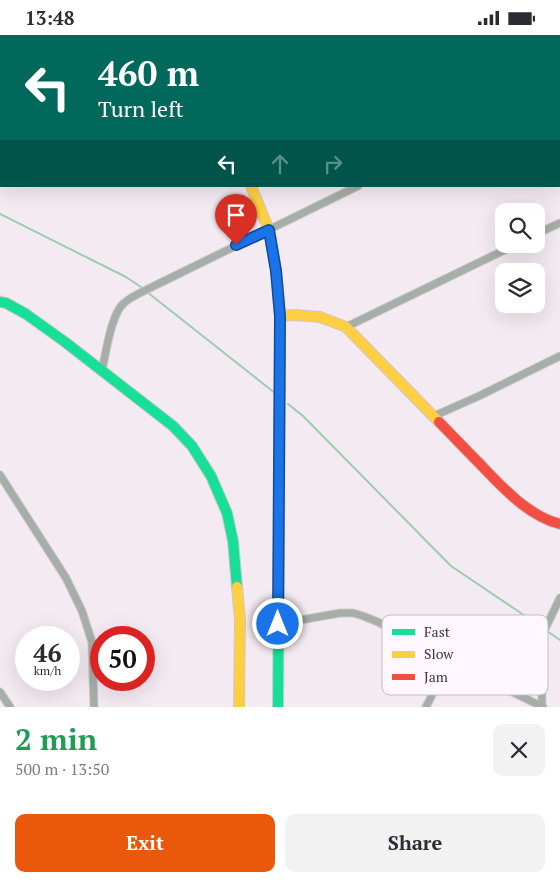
<!DOCTYPE html>
<html lang="en">
<head>
<meta charset="utf-8">
<style>
  :root { --surface:#fff; --page:#f2f2f3; --text:#2b2b33; --muted:#7c7c81; --accent:#ea580c }
  body { margin:0; font-family:"PT Serif",serif; background:var(--page); color:var(--text); height:100vh; display:flex; flex-direction:column; font-size:19px; white-space:nowrap }
  * { box-sizing:border-box; margin:0 }
  p { font-size:16px; color:var(--muted) }
  .icon { flex:none; width:28px; height:28px; fill:none; stroke:currentColor; stroke-width:2; stroke-linecap:round; stroke-linejoin:round }
  .map { position:relative; height:672px; overflow:hidden }
  .sheet { display:flex; flex-direction:column; background:var(--surface); flex:1 }
  .sheet>* { flex:none }
  .banner { position:absolute; left:0px; top:0px; width:560px; height:152px; box-shadow:0 5px 20px #0002; background:#00695c; color:#fff; overflow:hidden }
  .fabs { position:absolute; left:495px; top:168px; display:grid; gap:10px }
  .fabs a { display:grid; place-items:center; width:50px; height:50px; border-radius:10px; background:var(--surface); box-shadow:0 5px 20px #0002; font-size:25px }
  .speed { position:absolute; left:15px; top:591px; display:flex; gap:10px; font-size:25px; font-weight:700; text-align:center }
  .speed>* { display:grid; place-content:center; width:65px; height:65px; border-radius:50%; background:var(--surface); box-shadow:0 5px 20px #0002; line-height:1 }
  .speed small { font-size:12px; font-weight:400 }
  .speed .limit { border:8px solid #d22; background:#fff; color:#111 }
  .pin { position:absolute; display:grid; place-items:center; width:42px; height:42px; color:#fff; margin:-51px -21px; border-radius:50% 50% 50% 0; rotate:-45deg; box-shadow:0 0 5px #0007 }
  .pin .icon { rotate:45deg }
  .me { position:absolute; width:55px; margin:-28px; rotate:0deg; stroke-linejoin:round; filter:drop-shadow(0 0 4px #0008) }
  .turn { display:flex; align-items:center; gap:18px; height:105px; padding:0 15px; font-size:22px }
  .turn .icon { width:65px; height:65px; stroke-width:2.5 }
  .turn b { display:block; font-size:35px; line-height:42px }
  .lanes { display:flex; align-items:center; height:48px; padding:0 15px; background:#0003; justify-content:center; gap:25px; direction:ltr }
  .lanes .off { opacity:.35 }
  .round { display:grid; place-items:center; flex:none; width:52px; height:52px; border-radius:10px; background:var(--page) }
  .head { display:flex; align-items:center; justify-content:space-between; height:85px; padding:0 15px }
  h1 { font-size:30px; font-weight:700; line-height:38px; color:#1e9e55 }
  .button { display:flex; gap:10px; margin-top:auto; padding:10px 15px }
  .button a { flex:1; height:58px; border-radius:10px; background:var(--accent); color:#fff; font-size:20px; font-weight:700; line-height:58px; text-align:center }
  .button a+a { background:var(--page); color:var(--text) }
  .status { display:flex; justify-content:space-between; align-items:center; height:35px; padding:0 25px; background:var(--surface); direction:ltr }
  .status svg { height:14px; fill:currentColor }
  .map>svg:first-child { display:block }
</style>
</head>
<body>
<div class="status"><b>13:48</b><svg viewBox="0 0 49 12"><path d="M0 12V9h3v3zM5 12V6h3v6zM10 12V3h3v9zM15 12V0h3v12zM26 1h20v11H26zM47 4h2v5h-2z"/></svg></div>
<div class="map">
<svg width="560" height="672" viewBox="0 0 560 672">
  <rect width="100%" height="100%" fill="#f4ebf2"/>
  <g fill="none" stroke-linecap="round" stroke-linejoin="round">
    <path stroke="#9bcdae" stroke-width="2" d="M0,179L126,242L144,254
      M147,257L275,358
      M288,369L303,381L451,531L543,593
      M547,596L560,605"/>
    <defs>
      <path id="street" d="M517,0V1
        M74,1L76,0
        M404,1L406,0
        M0,40L1,39
        M559,53L560,52
        M0,74L1,76
        M559,83L560,86
        M0,109H1
        M536,199L560,188
        M346,292L517,209
        M102,335C106,318 111,279 124,268C133,260 145,256 156,250L358,151
        M434,381L479,361L560,321
        M0,440L66,543L82,576L92,607L94,672
        M278,589L340,578H353L363,581L378,587L449,626L543,672
        M0,657L10,672
        M426,672L449,626
        M542,672L541,608L544,596L560,563"/>
      <path id="fast" d="M181,0V1
        M0,267L6,268L26,279L65,307L173,391L192,411L211,441L227,478L233,506L237,552
        M278,672L280,323"/>
      <path id="slow" d="M251,151L269,195L276,235L280,281V323
        M280,281L295,280L320,282L346,292L439,387
        M237,552L240,584L239,672"/>
      <path id="jam" d="M439,387C453,401 466,415 480,429C502,452 528,481 560,489"/>
    </defs>
    <use href="#street" stroke="#cec7cc" stroke-width="9"/>
    <use href="#fast" stroke="#cec7cc" stroke-width="12"/>
    <use href="#slow" stroke="#cec7cc" stroke-width="12"/>
    <use href="#jam" stroke="#cec7cc" stroke-width="12"/>
    <use href="#street" stroke="#a5aea8" stroke-width="7"/>
    <use href="#fast" stroke="#16e098" stroke-width="10"/>
    <use href="#slow" stroke="#ffcf43" stroke-width="10"/>
    <use href="#jam" stroke="#f24e42" stroke-width="10"/>
  </g>
  <g fill="none" stroke-linecap="round" stroke-linejoin="round">
    <defs>
      <path id="route" d="M236,210L269,195L276,236L280,281L278,589"/>
    </defs>
    <use href="#route" stroke="#114b97" stroke-width="12"/>
    <use href="#route" stroke="#1a73e8" stroke-width="9"/>
  </g>
  <rect x="382" y="580" width="166" height="80" rx="8" fill="#fef7fd" stroke="#c4bdc2" stroke-width="1"/>
  <rect x="392" y="594" width="23" height="6" fill="#16e098"/>
  <rect x="392" y="616" width="23" height="7" fill="#ffcf43"/>
  <rect x="392" y="639" width="23" height="6" fill="#f24e42"/>
  <g font-size="14" fill="#3b353a">
    <text x="424" y="602">Fast</text>
    <text x="424" y="624">Slow</text>
    <text x="424" y="647">Jam</text>
  </g>
</svg>
<div class="fabs">
<a><svg class="icon" aria-label="search" viewBox="0 0 24 24"><circle cx="10" cy="10" r="6"/><path d="M15 15l6 6"/></svg></a>
<a><svg class="icon" aria-label="layers" viewBox="0 0 24 24"><path d="M12 4l9 5-9 5-9-5zM3 14l9 5 9-5"/></svg></a>
</div>
<div class="speed"><div>46<small>km/h</small></div><div class="limit">50</div></div>
<div class="pin" style="left:236px;top:210px;background:#d93025"><svg class="icon" aria-label="arrive" viewBox="0 0 24 24"><path d="M6 21V4h12l-3 4 3 4H6"/></svg></div>
<svg class="me" style="left:278px;top:589px" viewBox="-20 -20 40 40"><circle r="17" fill="#1a73e8" stroke="#fff" stroke-width="3"/><path d="M0-11L8 9 0 5-8 9z" fill="#fff"/></svg>
<div class="banner">
<div class="turn"><svg class="icon" aria-label="left" viewBox="0 0 24 24"><path d="M17 20v-9H6M10 6l-5 5 5 5"/></svg><div><b>460 m</b>Turn left</div></div>
<div class="lanes"><svg class="icon" aria-label="left" viewBox="0 0 24 24"><path d="M17 20v-9H6M10 6l-5 5 5 5"/></svg><svg class="icon off" aria-label="ahead" viewBox="0 0 24 24"><path d="M12 20V5M6 11l6-6 6 6"/></svg><svg class="icon off" aria-label="right" viewBox="0 0 24 24"><path d="M7 20v-9h11M14 6l5 5-5 5"/></svg></div>
</div>
</div>
<section class="sheet">
<div class="head"><div><h1>2 min</h1><p>500 m · 13:50</p></div><a class="round"><svg class="icon" aria-label="close" viewBox="0 0 24 24"><path d="M6 6l12 12M18 6L6 18"/></svg></a></div>
<div class="button"><a>Exit</a><a>Share</a></div>
</section>
</body>
</html>
